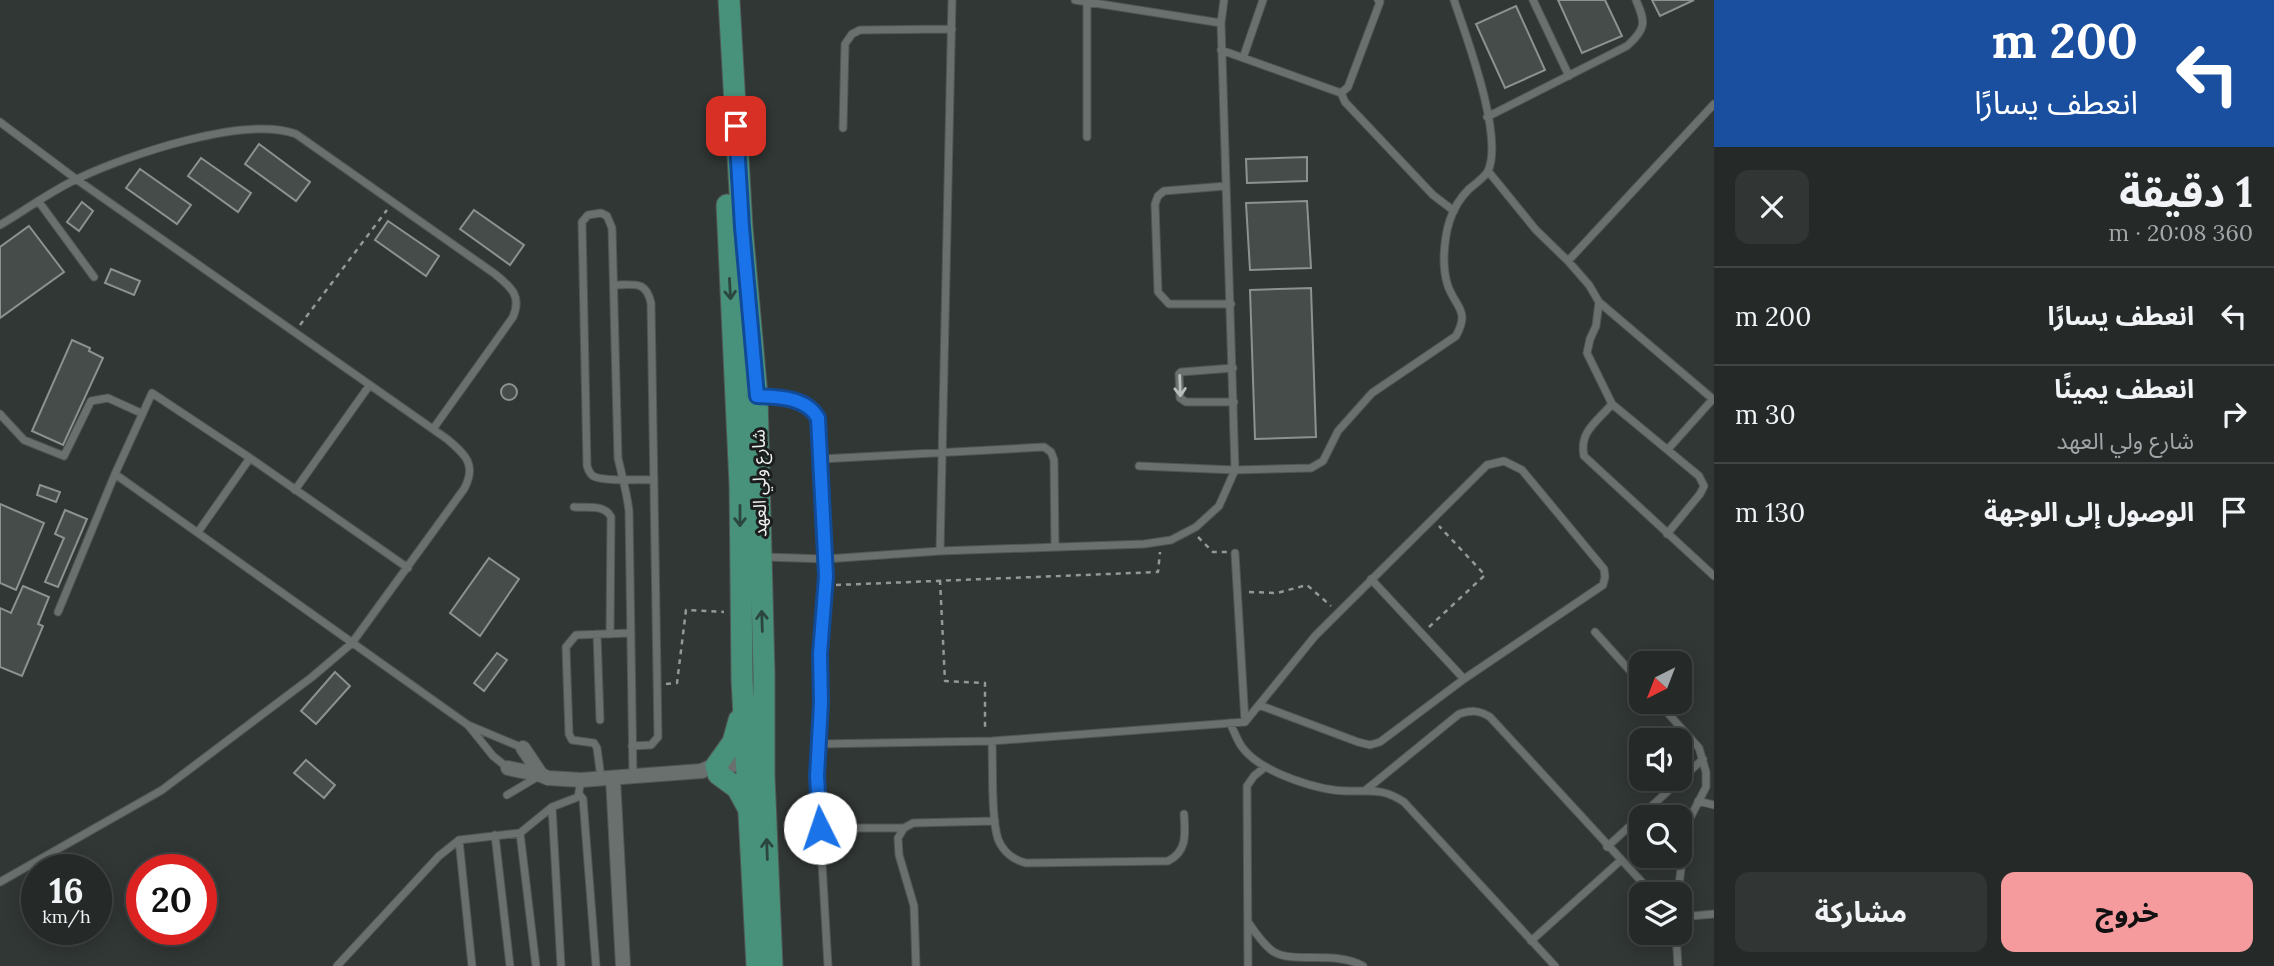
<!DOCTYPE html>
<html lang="ar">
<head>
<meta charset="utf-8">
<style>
  :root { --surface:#252928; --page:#313534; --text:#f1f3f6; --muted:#a3a6a8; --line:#424545; --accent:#f59b9e }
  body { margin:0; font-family:Lora,"Noto Sans Arabic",serif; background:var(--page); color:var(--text); direction:rtl; height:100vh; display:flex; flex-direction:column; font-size:26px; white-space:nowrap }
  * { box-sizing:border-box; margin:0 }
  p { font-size:23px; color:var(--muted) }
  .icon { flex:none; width:38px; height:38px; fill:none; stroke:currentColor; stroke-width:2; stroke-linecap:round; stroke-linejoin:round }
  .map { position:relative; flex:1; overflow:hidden; direction:ltr }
  .drawer { display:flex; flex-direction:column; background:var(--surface); width:560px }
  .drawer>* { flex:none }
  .top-card { background:#1a4fa0; color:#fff; overflow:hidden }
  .needle { width:46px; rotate:222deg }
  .controls { position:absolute; left:1629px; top:651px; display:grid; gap:14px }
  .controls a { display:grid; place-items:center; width:63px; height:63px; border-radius:14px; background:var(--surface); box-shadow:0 4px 18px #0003,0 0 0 2px var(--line); font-size:35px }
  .speed { position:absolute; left:21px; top:854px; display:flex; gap:14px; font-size:35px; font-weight:700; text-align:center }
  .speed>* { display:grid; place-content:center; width:91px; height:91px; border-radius:50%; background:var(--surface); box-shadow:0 4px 18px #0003,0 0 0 2px var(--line); line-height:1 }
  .speed small { font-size:18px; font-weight:400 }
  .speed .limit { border:10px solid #d22; background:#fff; color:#111 }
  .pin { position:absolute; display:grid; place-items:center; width:60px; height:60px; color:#fff; margin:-30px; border-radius:14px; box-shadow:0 4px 10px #0006 }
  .me { position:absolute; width:77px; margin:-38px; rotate:356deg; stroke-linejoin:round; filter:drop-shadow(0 0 5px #0008) }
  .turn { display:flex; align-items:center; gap:24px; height:147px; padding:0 21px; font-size:32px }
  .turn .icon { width:91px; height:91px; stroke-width:2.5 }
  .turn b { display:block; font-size:49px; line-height:60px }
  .round { display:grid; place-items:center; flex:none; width:74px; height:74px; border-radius:14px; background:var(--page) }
  .head { display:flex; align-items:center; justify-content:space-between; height:119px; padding:0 21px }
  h1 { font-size:42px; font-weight:700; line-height:52px }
  .cta { display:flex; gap:14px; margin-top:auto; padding:14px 21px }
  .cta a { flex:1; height:80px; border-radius:14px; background:var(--accent); color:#111; font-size:28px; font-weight:700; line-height:80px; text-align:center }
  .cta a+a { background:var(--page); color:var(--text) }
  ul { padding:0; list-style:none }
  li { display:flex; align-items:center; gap:21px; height:98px; padding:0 21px; border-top:2px solid var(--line) }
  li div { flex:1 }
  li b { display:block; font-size:26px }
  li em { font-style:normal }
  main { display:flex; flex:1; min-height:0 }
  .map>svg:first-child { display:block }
</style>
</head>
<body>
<main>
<section class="drawer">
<div class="top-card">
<div class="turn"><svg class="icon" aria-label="left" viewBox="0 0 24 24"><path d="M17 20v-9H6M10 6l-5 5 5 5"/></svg><div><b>200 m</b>انعطف يسارًا</div></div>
</div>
<div class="head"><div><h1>1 دقيقة</h1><p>360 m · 20:08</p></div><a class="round"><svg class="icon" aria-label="close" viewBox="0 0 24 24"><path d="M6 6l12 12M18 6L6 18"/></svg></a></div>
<ul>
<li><svg class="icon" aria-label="left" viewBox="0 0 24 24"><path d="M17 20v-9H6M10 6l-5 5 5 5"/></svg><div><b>انعطف يسارًا</b></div><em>200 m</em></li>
<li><svg class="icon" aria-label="right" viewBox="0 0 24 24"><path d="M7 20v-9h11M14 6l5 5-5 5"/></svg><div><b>انعطف يمينًا</b><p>شارع ولي العهد</p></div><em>30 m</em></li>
<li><svg class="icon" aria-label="arrive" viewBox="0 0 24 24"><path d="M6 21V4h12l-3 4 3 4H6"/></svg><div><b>الوصول إلى الوجهة</b></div><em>130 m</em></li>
</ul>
<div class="cta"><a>خروج</a><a>مشاركة</a></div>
</section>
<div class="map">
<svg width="1714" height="966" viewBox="0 0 1714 966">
  <rect width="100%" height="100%" fill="#313735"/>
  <path fill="#464c4a" stroke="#8b928f" stroke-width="2" d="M1558,0H1605L1622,36L1582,53Z
    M1652,0H1694L1660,16Z
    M1516,6L1545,70L1505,88L1476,24Z
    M259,144L310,182L296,201L245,164Z
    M1307,157V181L1247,183L1246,159Z
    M201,158L251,193L238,212L188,176Z
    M140,169L191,205L177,224L126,188Z
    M1307,201L1311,268L1250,270L1246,203Z
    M82,202L93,211L79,231L67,222Z
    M474,210L524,245L510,265L460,229Z
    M388,221L439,256L426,276L375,240Z
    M29,226L64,272L0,318V247Z
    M111,269L140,281L134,295L105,283Z
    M1311,288L1316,437L1255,439L1250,290Z
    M72,340L90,348L89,351L103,358L63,445L32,431Z
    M501 392a8 8 0 1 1 16 0a8 8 0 1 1-16 0Z
    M40,485L60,492L56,502L37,495Z
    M0,504L44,523L16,590L0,583Z
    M65,510L87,519L58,587L45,582L64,538L55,534Z
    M489,558L519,579L480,636L450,613Z
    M23,586L49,597L38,624L43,626L22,676L0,667V608L11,613Z
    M497,653L507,660L484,691L474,683Z
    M335,672L350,686L316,724L301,711Z
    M306,760L335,785L324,798L294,773Z"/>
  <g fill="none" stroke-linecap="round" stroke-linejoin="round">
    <defs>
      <path id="lane" d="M1075,0L1221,23
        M1533,0L1569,76
        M1087,1V137
        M1221,50L1341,93L1345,102L1433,195L1454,211
        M1243,58L1263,0
        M1341,93L1348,87L1380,2L1378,0
        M1714,104L1568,261L1589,285L1599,302L1596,326L1590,339L1587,353L1612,404C1597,422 1579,431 1584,456L1714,576
        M1487,117L1627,46C1646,29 1646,23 1636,0
        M0,122L76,179L447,439C466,455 477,465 464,489L352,643L312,677L162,790L0,882
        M843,128L845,44L852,34L860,30L952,29
        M1488,171L1536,230L1568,261
        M1226,186L1164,191L1158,196L1155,204L1158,292L1169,304H1231
        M39,202L94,277
        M0,225C26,210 52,190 79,178C128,155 245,115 296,134L495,274C511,287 522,296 513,317L433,429
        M614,285C634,285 646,280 651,303L658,737L651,745L632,746
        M1599,302L1714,400
        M1233,368L1181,372L1179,374L1180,398L1186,402H1234
        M758,396C780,398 806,398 818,419L826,576L820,654L821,703L817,776L828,966
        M1612,404L1699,476L1704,486L1700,494L1667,534
        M0,414L24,440L64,456L91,401L108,398L141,413
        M1669,448L1713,399
        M821,459L1044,447L1051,452L1054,460L1055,547
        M1139,466L1235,470L1311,468L1323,461L1338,431L1372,393L1456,336C1471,309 1454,307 1447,283C1445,276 1444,265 1444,257C1445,231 1450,208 1469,189C1475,184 1485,177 1488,171C1504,136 1466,36 1454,0
        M115,474L468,725L493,756L508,768
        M295,490L369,386
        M574,507C587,508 605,504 611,517L610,634
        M198,532L250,458
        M940,551L952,0
        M765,557L826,559L940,551L1144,544L1171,540L1196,527L1219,506L1235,470L1221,23L1224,0
        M1371,579L1464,679
        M58,612L115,474L152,393L250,458L408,568
        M1595,632L1642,684
        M597,634L600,720
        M1658,702L1699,748L1706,772V787L1686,826L1678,894
        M1245,722L1315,636L1487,465L1504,461L1522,470L1604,569L1605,577L1603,585L1464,679L1380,742L1370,745L1358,742L1259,705
        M1230,723C1234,731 1237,740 1242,747C1261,773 1321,792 1352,791C1374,791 1384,789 1404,802L1555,966
        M468,725L523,748
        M992,741C993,766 991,818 998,839C1003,852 1014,860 1026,863L1168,861C1188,851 1185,833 1184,814
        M818,744L992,741L1245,722L1235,553
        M633,776L629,511C627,493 622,476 618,458L612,228L607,216L601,213L588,215L582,222L587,466C589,471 589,473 593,476C603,482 641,479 654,480
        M601,778L597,748L594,743L572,740L569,734L566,647L576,635L631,633
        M1367,789L1459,714C1471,710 1479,710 1490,717L1653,894
        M579,794L583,799L596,966
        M507,795L539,776
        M1698,801L1714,805
        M552,807L561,966
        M820,828H904
        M520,833L536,966
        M495,835L510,966
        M459,840L472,966
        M1607,847L1703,759
        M1680,917L1714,914
        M1248,922C1255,932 1264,946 1274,952C1295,964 1334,950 1363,966
        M1676,933L1678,966
        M1531,941L1620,861
        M337,966L439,856L459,840L520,833L552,807L578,797L581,780
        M916,966L914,906L899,855L898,838L904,828L913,823L995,821
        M1248,966L1247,786L1254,776L1265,767"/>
      <path id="street" d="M523,748L541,775L548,778L581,780L702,771C713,763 740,763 753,768
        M508,768L541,775
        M613,778L623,966"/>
      <path id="primary" d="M729,0L742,227L757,395L764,672V775L772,966
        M727,205L740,485L742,680L757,966
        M716,766L733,742L739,720
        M718,774L737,788L748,808"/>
    </defs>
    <use href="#lane" stroke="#505553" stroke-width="9"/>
    <use href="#street" stroke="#505553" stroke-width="16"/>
    <use href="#primary" stroke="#505553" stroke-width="23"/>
    <path stroke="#949896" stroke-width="2.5" stroke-dasharray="5 5" stroke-linecap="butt" d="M300,325L387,210
      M1198,537L1213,552H1227
      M940,580L945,681L985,683V730
      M836,585L1158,572L1160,552
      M1249,592L1277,593L1307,585L1331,606
      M1429,627L1485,575L1439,526
      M666,684L677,683L686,610L724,612"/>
    <use href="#lane" stroke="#69706d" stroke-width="7"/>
    <use href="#street" stroke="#69706d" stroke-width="14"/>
    <use href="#primary" stroke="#48917a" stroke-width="21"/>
  </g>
  <defs><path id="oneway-shaft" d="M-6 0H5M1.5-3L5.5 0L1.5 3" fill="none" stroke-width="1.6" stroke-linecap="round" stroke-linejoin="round" transform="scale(1.75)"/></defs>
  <g stroke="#2b463e">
    <use href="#oneway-shaft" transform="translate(730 289) rotate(87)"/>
    <use href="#oneway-shaft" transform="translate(740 516) rotate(90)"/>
    <use href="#oneway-shaft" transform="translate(762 621) rotate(-92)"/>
    <use href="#oneway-shaft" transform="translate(767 849) rotate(-92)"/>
  </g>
  <use stroke="#b9bebc" href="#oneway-shaft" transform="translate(1180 386) rotate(88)"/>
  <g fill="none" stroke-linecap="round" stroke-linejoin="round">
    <defs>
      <path id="route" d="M736,126L742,227L757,396C779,397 806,397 818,418L826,576L820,654L821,703L817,776L820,828"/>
    </defs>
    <use href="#route" stroke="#114b97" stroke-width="18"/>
    <use href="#route" stroke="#1a73e8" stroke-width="12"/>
  </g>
  <g text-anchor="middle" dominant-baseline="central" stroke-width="6" stroke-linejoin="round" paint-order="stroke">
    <g font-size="18" fill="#eef2f0" stroke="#1b1e1d">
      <text transform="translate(759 483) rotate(-91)">شارع ولي العهد</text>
    </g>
  </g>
</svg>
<div class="controls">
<a><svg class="needle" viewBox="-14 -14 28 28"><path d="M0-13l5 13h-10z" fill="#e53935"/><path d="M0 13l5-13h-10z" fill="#a3a6a8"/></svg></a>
<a><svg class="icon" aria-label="sound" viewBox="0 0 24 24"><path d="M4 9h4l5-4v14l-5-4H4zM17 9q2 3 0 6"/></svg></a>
<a><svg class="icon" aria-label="search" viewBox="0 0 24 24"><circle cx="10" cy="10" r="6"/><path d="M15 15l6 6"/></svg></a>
<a><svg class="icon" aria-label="layers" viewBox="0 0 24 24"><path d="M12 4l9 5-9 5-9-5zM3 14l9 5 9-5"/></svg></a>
</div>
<div class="speed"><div>16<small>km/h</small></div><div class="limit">20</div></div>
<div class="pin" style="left:736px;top:126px;background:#d93025"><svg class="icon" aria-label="arrive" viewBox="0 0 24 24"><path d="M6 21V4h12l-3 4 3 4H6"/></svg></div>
<svg class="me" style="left:820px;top:828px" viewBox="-20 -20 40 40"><circle r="19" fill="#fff"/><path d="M0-13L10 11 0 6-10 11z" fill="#1a73e8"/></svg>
</div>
</main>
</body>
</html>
